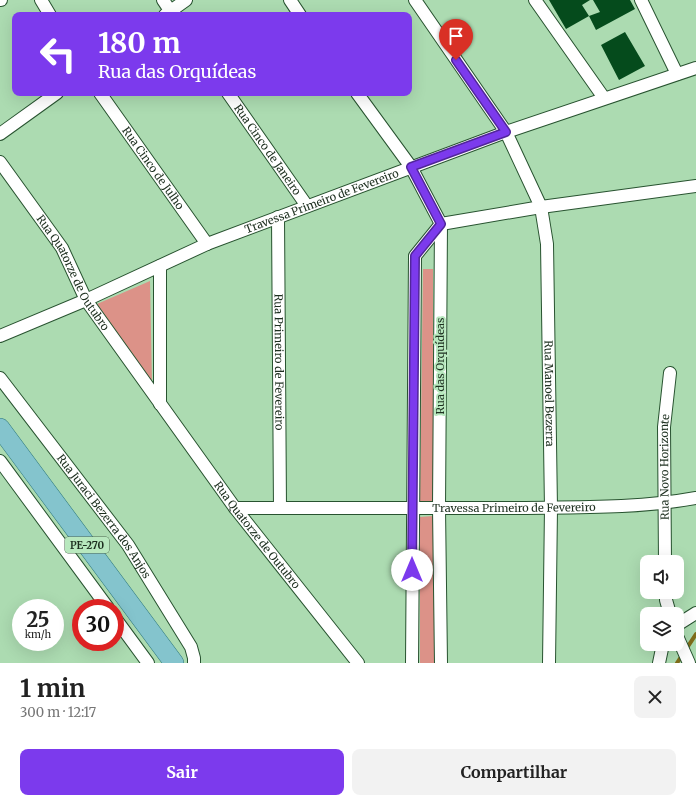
<!DOCTYPE html>
<html lang="pt">
<head>
<meta charset="utf-8">
<style>
  :root { --surface:#fff; --page:#f2f2f2; --text:#222; --muted:#767676; --accent:#7c3aed }
  body { margin:0; font-family:Merriweather,serif; background:var(--page); color:var(--text); height:100vh; display:flex; flex-direction:column; font-size:15px; white-space:nowrap }
  * { box-sizing:border-box; margin:0 }
  p { font-size:13px; color:var(--muted) }
  .icon { flex:none; width:22px; height:22px; fill:none; stroke:currentColor; stroke-width:2; stroke-linecap:round; stroke-linejoin:round }
  .map { position:relative; height:663px; overflow:hidden }
  .details { display:flex; flex-direction:column; background:var(--surface); flex:1 }
  .details>* { flex:none }
  .top-card { position:absolute; left:12px; top:12px; width:400px; height:84px; border-radius:8px; box-shadow:0 4px 16px #0002; background:#7c3aed; color:#fff; overflow:hidden }
  .buttons { position:absolute; left:640px; top:555px; display:grid; gap:8px }
  .buttons a { display:grid; place-items:center; width:44px; height:44px; border-radius:8px; background:var(--surface); box-shadow:0 4px 16px #0002; font-size:20px }
  .speed { position:absolute; left:12px; top:599px; display:flex; gap:8px; font-size:20px; font-weight:700; text-align:center }
  .speed>* { display:grid; place-content:center; width:52px; height:52px; border-radius:50%; background:var(--surface); box-shadow:0 4px 16px #0002; line-height:1 }
  .speed small { font-size:10px; font-weight:400 }
  .speed .limit { border:6px solid #d22; background:#fff; color:#111 }
  .pin { position:absolute; display:grid; place-items:center; width:34px; height:34px; color:#fff; margin:-41px -17px; border-radius:50% 50% 50% 0; rotate:-45deg; box-shadow:0 0 4px #0007 }
  .pin .icon { rotate:45deg }
  .me { position:absolute; width:44px; margin:-22px; rotate:0deg; stroke-linejoin:round; filter:drop-shadow(0 0 3px #0008) }
  .turn { display:flex; align-items:center; gap:14px; height:84px; padding:0 20px; font-size:18px }
  .turn .icon { width:52px; height:52px; stroke-width:2.5 }
  .turn b { display:block; font-size:28px; line-height:34px }
  .round { display:grid; place-items:center; flex:none; width:42px; height:42px; border-radius:8px; background:var(--page) }
  .summary { display:flex; align-items:center; justify-content:space-between; height:68px; padding:0 20px }
  h1 { font-size:24px; font-weight:700; line-height:30px }
  .cta { display:flex; gap:8px; margin-top:auto; padding:8px 20px }
  .cta a { flex:1; height:46px; border-radius:8px; background:var(--accent); color:#fff; font-size:16px; font-weight:700; line-height:46px; text-align:center }
  .cta a+a { background:var(--page); color:var(--text) }
  .map>svg:first-child { display:block }
</style>
</head>
<body>
<div class="map">
<svg width="696" height="663" viewBox="0 0 696 663">
  <rect width="100%" height="100%" fill="#acdbb1"/>
  <path fill="#dc9288" d="M423,269H433V501H420Z
    M150,281L152,383L97,304Z
    M433,516L435,663H420V517Z"/>
  <g fill="none" stroke-linecap="round" stroke-linejoin="round">
    <path stroke="#816d1a" stroke-width="4" d="M677,663L696,634"/>
  </g>
  <path fill="#054b1c" d="M549,0H590L582,5L589,16L566,29Z
    M593,0H630L635,9L596,30L589,16L600,12Z
    M625,32L645,66L619,80L601,45Z"/>
  <g fill="none" stroke-linecap="round" stroke-linejoin="round">
    <defs>
      <g id="street">
        <path d="M0,0H1"/>
        <path d="M41,0L50,15"/>
        <path d="M163,0L173,15"/>
        <path d="M290,0L300,15"/>
        <path id="s1" d="M415,0L506,132L541,207L547,244L551,508L549,663"/>
        <path d="M535,0L604,98"/>
        <path d="M641,0L677,74"/>
        <path d="M165,15L186,0"/>
        <path id="s2" d="M100,93L207,244"/>
        <path id="s3" d="M228,93L307,206"/>
        <path d="M357,93L411,167L441,224L439,508L441,663"/>
        <path d="M0,134L57,93"/>
        <path id="s4" d="M0,162L62,248L86,300L235,508L358,663"/>
        <path id="s5" d="M278,217L280,508"/>
        <path d="M160,266V404"/>
        <path id="s6" d="M0,336L86,300L207,244L506,132L696,68"/>
        <path id="s7" d="M0,378L128,545L191,647L194,658V663"/>
        <path d="M0,461L108,608"/>
        <path id="s8" d="M235,508C327,508 419,508 511,508C571,507 637,509 696,498"/>
        <path id="s9" d="M665,562L664,427L670,373"/>
        <path d="M666,592V600L670,614"/>
        <path d="M115,618L148,663"/>
        <path d="M677,625L696,613"/>
        <path d="M677,636L689,663"/>
        <path d="M412,663L415,256L441,224L541,207L696,186"/>
        <path d="M659,663L663,644"/>
      </g>
      <path id="primary" d="M0,428L174,663"/>
    </defs>
    <use href="#street" stroke="#285330" stroke-width="14"/>
    <use href="#primary" stroke="#2b767b" stroke-width="20"/>
    <use href="#street" stroke="#fff" stroke-width="12"/>
    <use href="#primary" stroke="#84c4cd" stroke-width="19"/>
  </g>
  <g fill="none" stroke-linecap="round" stroke-linejoin="round">
    <defs>
      <path id="route" d="M412,570L415,256L441,224L411,167L506,132L456,60"/>
    </defs>
    <use href="#route" stroke="#51269a" stroke-width="10"/>
    <use href="#route" stroke="#7c3aed" stroke-width="7"/>
  </g>
  <g text-anchor="middle" dominant-baseline="central" stroke-width="4" stroke-linejoin="round" paint-order="stroke">
    <rect fill="#b8e8be" stroke="#4c664f" stroke-width="1" x="65" y="537" width="44" height="16" rx="3"/>
    <g font-size="10" font-weight="bold" fill="#1d2f1f">
      <text x="87" y="545">PE-270</text>
    </g>
    <g font-size="11" fill="#1d2f1f" stroke="#b8e8be">
      <text stroke="none"><textPath href="#s3" startOffset="69">Rua Cinco de Janeiro</textPath></text>
      <text stroke="none"><textPath href="#s2" startOffset="92">Rua Cinco de Julho</textPath></text>
      <text stroke="none"><textPath href="#s6" startOffset="349">Travessa Primeiro de Fevereiro</textPath></text>
      <text stroke="none"><textPath href="#s4" startOffset="133">Rua Quatorze de Outubro</textPath></text>
      <text stroke="none"><textPath href="#s5" startOffset="145">Rua Primeiro de Fevereiro</textPath></text>
      <text transform="translate(440 366) rotate(-90)">Rua das Orquídeas</text>
      <text stroke="none"><textPath href="#s1" startOffset="430">Rua Manoel Bezerra</textPath></text>
      <text stroke="none"><textPath href="#s9" startOffset="95">Rua Novo Horizonte</textPath></text>
      <text stroke="none"><textPath href="#s8" startOffset="279">Travessa Primeiro de Fevereiro</textPath></text>
      <text stroke="none"><textPath href="#s7" startOffset="173">Rua Juraci Bezerra dos Anjos</textPath></text>
      <text stroke="none"><textPath href="#s4" startOffset="454">Rua Quatorze de Outubro</textPath></text>
    </g>
  </g>
</svg>
<div class="buttons">
<a><svg class="icon" aria-label="sound" viewBox="0 0 24 24"><path d="M4 9h4l5-4v14l-5-4H4zM17 9q2 3 0 6"/></svg></a>
<a><svg class="icon" aria-label="layers" viewBox="0 0 24 24"><path d="M12 4l9 5-9 5-9-5zM3 14l9 5 9-5"/></svg></a>
</div>
<div class="speed"><div>25<small>km/h</small></div><div class="limit">30</div></div>
<div class="pin" style="left:456px;top:60px;background:#d93025"><svg class="icon" aria-label="arrive" viewBox="0 0 24 24"><path d="M6 21V4h12l-3 4 3 4H6"/></svg></div>
<svg class="me" style="left:412px;top:570px" viewBox="-20 -20 40 40"><circle r="19" fill="#fff"/><path d="M0-13L10 11 0 6-10 11z" fill="#7c3aed"/></svg>
<div class="top-card">
<div class="turn"><svg class="icon" aria-label="left" viewBox="0 0 24 24"><path d="M17 20v-9H6M10 6l-5 5 5 5"/></svg><div><b>180 m</b>Rua das Orquídeas</div></div>
</div>
</div>
<section class="details">
<div class="summary"><div><h1>1 min</h1><p>300 m · 12:17</p></div><a class="round"><svg class="icon" aria-label="close" viewBox="0 0 24 24"><path d="M6 6l12 12M18 6L6 18"/></svg></a></div>
<div class="cta"><a>Sair</a><a>Compartilhar</a></div>
</section>
</body>
</html>
